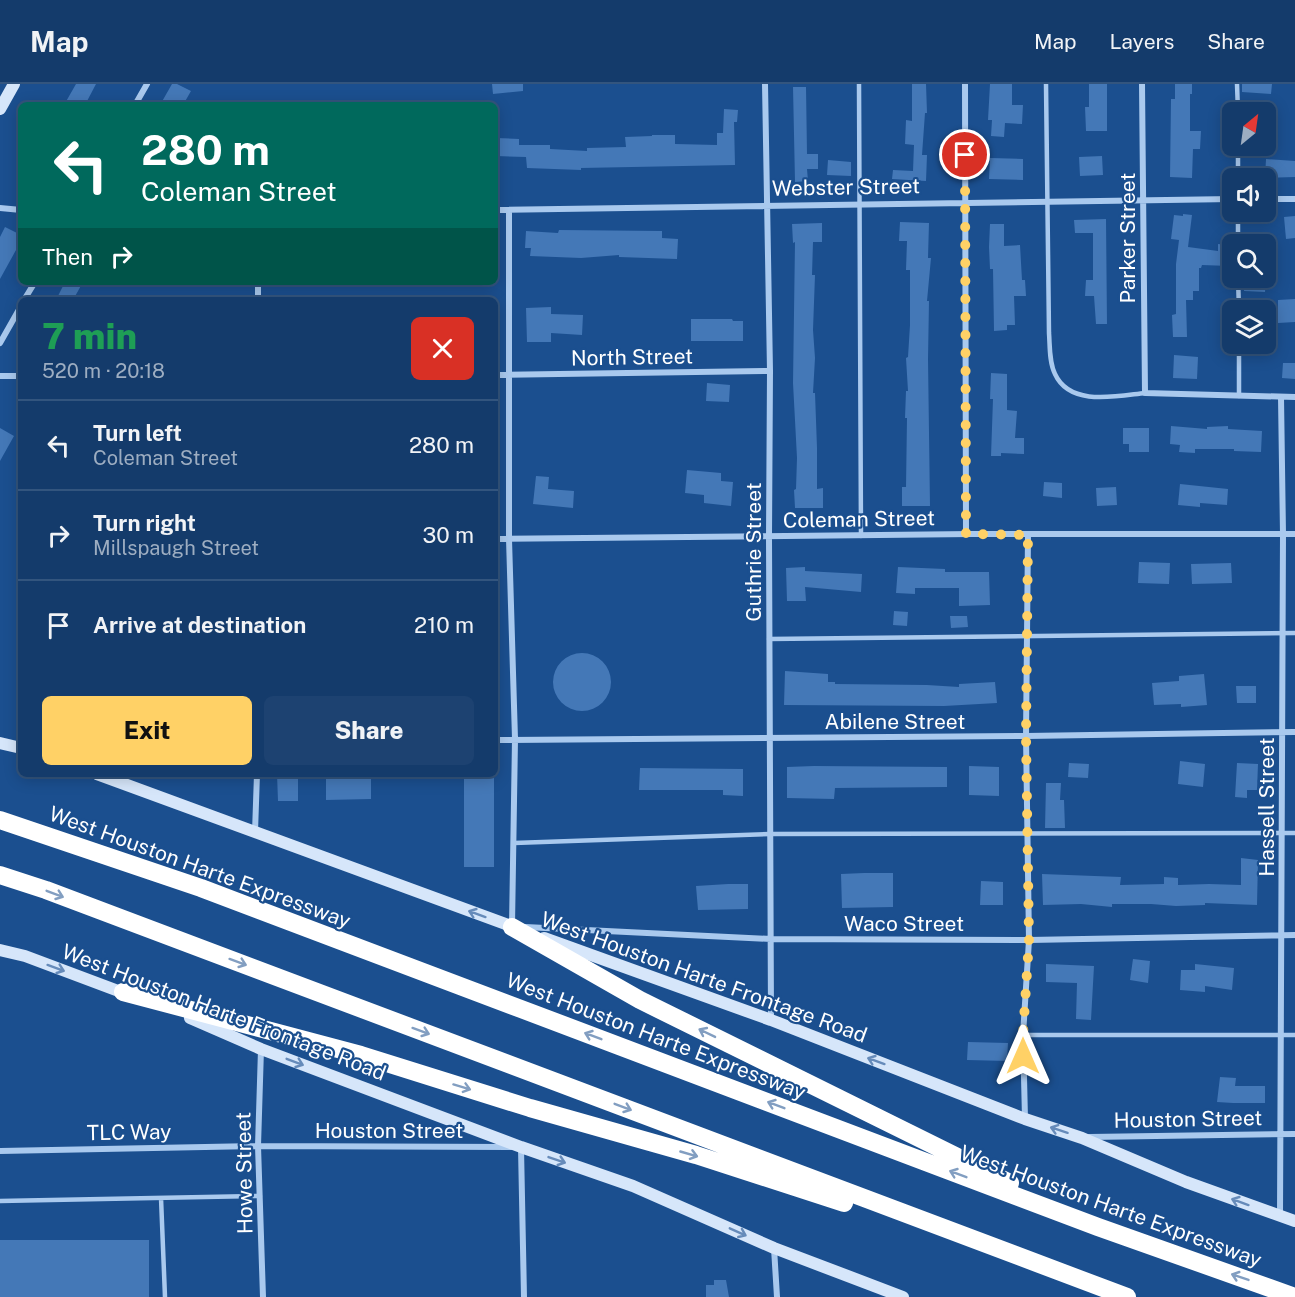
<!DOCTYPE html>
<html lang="en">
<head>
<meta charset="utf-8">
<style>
  :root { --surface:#143b6b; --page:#1d4271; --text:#f1f3f6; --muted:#9dadc1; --line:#33557e; --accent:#ffd166 }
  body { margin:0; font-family:"Public Sans",sans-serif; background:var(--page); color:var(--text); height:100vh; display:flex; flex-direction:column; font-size:22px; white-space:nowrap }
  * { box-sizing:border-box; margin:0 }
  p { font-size:20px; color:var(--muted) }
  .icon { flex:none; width:33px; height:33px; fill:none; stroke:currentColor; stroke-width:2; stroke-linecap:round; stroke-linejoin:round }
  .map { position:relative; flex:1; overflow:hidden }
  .panel { position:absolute; left:18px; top:213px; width:480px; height:480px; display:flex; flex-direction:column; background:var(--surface); border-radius:9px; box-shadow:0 3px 15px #0003,0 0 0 2px var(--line) }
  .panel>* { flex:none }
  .banner { position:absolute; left:18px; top:18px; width:480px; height:183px; border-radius:9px; box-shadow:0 3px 15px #0003,0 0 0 2px var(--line); background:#00695c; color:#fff; overflow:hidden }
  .needle { width:39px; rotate:29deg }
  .controls { position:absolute; left:1222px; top:18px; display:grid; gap:12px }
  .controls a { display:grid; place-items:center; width:54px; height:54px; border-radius:9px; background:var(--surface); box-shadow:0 3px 15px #0003,0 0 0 2px var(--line); font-size:30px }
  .pin { position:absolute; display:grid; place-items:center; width:51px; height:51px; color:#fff; margin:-26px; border:3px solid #fff; border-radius:50%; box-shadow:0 2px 6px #0007 }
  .me { position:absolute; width:66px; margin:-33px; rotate:0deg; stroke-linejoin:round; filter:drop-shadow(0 0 4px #0008) }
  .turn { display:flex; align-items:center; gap:21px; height:126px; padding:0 24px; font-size:27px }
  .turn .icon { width:78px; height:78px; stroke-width:2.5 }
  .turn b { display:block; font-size:42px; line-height:51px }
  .then { display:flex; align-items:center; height:57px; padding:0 24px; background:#0003; gap:12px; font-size:22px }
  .round { display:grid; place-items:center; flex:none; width:63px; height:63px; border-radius:9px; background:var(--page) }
  .overview { display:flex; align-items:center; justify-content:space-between; height:102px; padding:0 24px }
  h1 { font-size:36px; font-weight:800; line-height:45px; color:#1e9e55 }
  .button { display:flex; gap:12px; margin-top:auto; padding:12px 24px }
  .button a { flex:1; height:69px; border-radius:9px; background:var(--accent); color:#111; font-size:24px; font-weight:800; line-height:69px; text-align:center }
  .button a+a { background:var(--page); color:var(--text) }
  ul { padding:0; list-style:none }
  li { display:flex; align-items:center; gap:18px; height:90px; padding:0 24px; border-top:2px solid var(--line) }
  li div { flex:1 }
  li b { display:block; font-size:22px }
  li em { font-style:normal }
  header { display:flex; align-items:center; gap:36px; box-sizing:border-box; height:84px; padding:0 30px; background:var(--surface); border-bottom:2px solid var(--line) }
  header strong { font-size:28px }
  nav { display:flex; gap:33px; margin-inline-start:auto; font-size:21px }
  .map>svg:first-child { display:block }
</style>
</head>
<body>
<header>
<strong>Map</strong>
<nav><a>Map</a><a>Layers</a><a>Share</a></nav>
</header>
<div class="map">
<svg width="1295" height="1213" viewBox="0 0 1295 1213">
  <rect width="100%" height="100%" fill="#1b4f8f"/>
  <path fill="#4478b7" d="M76,0H96L85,21H64Z
    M172,0H177L191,7L183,21H160Z
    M492,0H523V7L493,10Z
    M912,0H926L927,29H925L922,71H927L926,97L892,95L893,86L913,87L914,61L905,60L906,36L912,37Z
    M990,0H1012V21H1023L1022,40L1005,39L1004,53L991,52L992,36H988Z
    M1089,0H1107V47H1086L1085,23H1089Z
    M1175,0H1192V10H1190V47H1201L1200,65H1193L1192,94L1170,93L1171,15H1175Z
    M1242,0H1272L1271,10L1242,8Z
    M793,3H806L807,70H818V85H807L808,97L795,98Z
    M724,25L738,26L737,38H734L735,81L581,84V86L527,84L526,73L496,72V54L519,55V61H550V65L587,67V64L626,63L625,53L652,52V51H675V60L717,61V49H723Z
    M1102,72L1103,91L1080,92L1079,73Z
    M990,74L1023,75V96L989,95Z
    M1266,75L1295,77V93L1265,94Z
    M828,76L851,78V92L827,91Z
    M1183,130L1192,131L1188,163L1218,167V160L1229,161V182L1202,181L1201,184H1199V207H1193V216H1186L1187,253H1173L1172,231L1176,230V180L1179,156L1171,155L1174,131L1183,132Z
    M1295,132V154L1286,155L1284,133Z
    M1106,135L1107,240H1096L1094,212H1085L1086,196H1093V149H1075L1074,136Z
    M900,138L929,139L928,174H931L927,217H929L928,275L930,422H902V403H906L907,334H905L906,307H908L906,274L908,273L910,241V186H906L907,157H899Z
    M822,139V158H813L812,191H815L813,246L815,274L813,309H815L817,364V405L823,404V424H795L794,406L796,405L797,374L793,299L795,158L793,159L792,140Z
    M990,140H1004V162L1020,161L1022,196H1025L1026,212H1014L1015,241H1007V246L994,247L993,185H990L989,163Z
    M5,143L21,151V157L0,195V153Z
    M559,146L662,147V154L678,155L677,175L619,173V171L581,174L530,172L531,164H525L526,147L558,149Z
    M1245,194H1266L1265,208L1244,207Z
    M65,198H83L73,216H56Z
    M1295,215V238L1278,239V216Z
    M551,223V230L583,231L582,251L551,249V258H527L526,224Z
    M691,235H732L733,237H743V257H691Z
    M1174,271L1198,273L1197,295L1173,294Z
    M1283,279H1295V295L1282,294Z
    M991,289L1007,290V326L1017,327L1015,354H1024V370L1001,369V372H991L993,315H990Z
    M707,299L730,301L729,318L706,317Z
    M1171,342L1207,345V343L1228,342V345L1262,347L1261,368L1234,367V365H1195V369L1179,368L1180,361L1170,360Z
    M0,344L14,352L0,377Z
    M1123,344H1149V368H1129V360H1123Z
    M687,386L721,389V397L733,398L731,422L704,419V411L685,409Z
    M536,392L549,393L548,405L574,407L573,424L533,420Z
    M1044,398L1062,399V414L1043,412Z
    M1180,400L1228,405L1227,421L1200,419V423L1178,421Z
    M1116,403L1117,421L1097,422L1096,404Z
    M1139,478L1170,479L1169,500L1138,499Z
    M1231,479L1232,499L1192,500L1191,480Z
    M805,483V487L862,490L861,508L805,503L806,517H787L786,484Z
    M898,483L945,485V488H989L990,521L959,522V504H915V510L896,509Z
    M894,527L908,528L907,542L893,541Z
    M950,532H967L968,543L951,544Z
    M553 598a29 29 0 1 1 58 0a29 29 0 1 1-58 0Z
    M785,587L828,590V598H835V600L927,601L959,603V600L995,598L997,619L944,622L784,621Z
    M1204,590L1207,621L1181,623V620L1154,621L1152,599L1179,597V592Z
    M1236,602H1256V619H1237Z
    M1180,677L1205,680L1203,703L1178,700Z
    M1069,679L1089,680L1088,694L1068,693Z
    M1237,679L1258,680L1257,706H1247V714L1235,713Z
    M814,682L947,683V703L835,704L834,715L787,714V683Z
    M969,682L999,683V712L969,711Z
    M640,684L743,685V712L723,711V706H639Z
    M277,690H298V717H278Z
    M464,690H494V783H464Z
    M371,693V715L326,716V694Z
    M1046,699H1061L1060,716H1064L1065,744H1045Z
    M1241,774L1258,776L1257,821L1205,819V821L1176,822L1151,820H1112V823L1081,820L1043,821L1042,790L1121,793L1120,801L1164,800V793L1178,794V801L1209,800L1241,801Z
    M864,789H893V823L842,824L841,790Z
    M981,797L1003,798V821H980Z
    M728,800H748V825L698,826L696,802Z
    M1133,875L1150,877L1148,899L1130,896Z
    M1046,880L1094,882L1091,936L1076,935L1077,899L1046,898Z
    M1195,880L1234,884L1232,906L1205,902V908L1180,906L1181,886H1195Z
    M968,958L1008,959L1007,977L967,976Z
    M1220,993L1236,994L1235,1002H1265V1019H1233L1217,1018Z
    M0,1156H149V1213H0Z
    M714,1196H726L729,1213H706V1201H714Z"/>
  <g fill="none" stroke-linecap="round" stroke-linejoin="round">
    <path stroke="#a9c9ee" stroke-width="4.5" d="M859,0L861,452
      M1046,0L1049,249C1050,262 1049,278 1055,290C1070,323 1117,312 1145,309
      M1237,0L1238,28
      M1238,62V94
      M1238,128V160
      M1238,194L1239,226
      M1239,260V312
      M769,555L1295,549
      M514,759L770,750L1295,749
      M1023,951H1295
      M161,1114L165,1213
      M0,1117L260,1112"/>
    <path stroke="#a9c9ee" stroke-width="6" d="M765,0L770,287L769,453L771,935
      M965,0L966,450
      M1142,0L1145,309L1295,313
      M135,21L147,0
      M1266,115H1295
      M0,124L21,126
      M495,126L1233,115
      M509,126V455L515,655L512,842
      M258,198V216
      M24,216L35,198
      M0,259L21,222
      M495,291L770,287
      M0,292H21
      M495,455L973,450H1295
      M495,656L1026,652L1295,648
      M255,748L257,690
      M525,843L771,855L1029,856L1295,851
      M261,965L258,1062L263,1213
      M1025,1035L1023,951L1029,856L1026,652L1028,451
      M1089,1053L1295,1050
      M521,1064L524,1213
      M0,1067L258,1062L511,1063
      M1280,1132L1283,450L1281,313
      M774,1164L777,1213"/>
    <path stroke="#d6e6fa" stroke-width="12" d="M0,25L14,0
      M0,659L21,664
      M97,690L519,845
      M544,854L771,936L1025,1035L1082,1054L1186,1098L1295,1137
      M0,866L25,872L129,911
      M190,934L261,965L521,1063L633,1102L774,1164L903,1213"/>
    <path stroke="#fff" stroke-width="18" d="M0,736L201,804L1098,1143L1295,1213
      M0,791L46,806L1127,1213
      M512,843L640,916L1010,1099
      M123,908L361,971L530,1024L696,1071L844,1119"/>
  </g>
  <defs><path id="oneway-shaft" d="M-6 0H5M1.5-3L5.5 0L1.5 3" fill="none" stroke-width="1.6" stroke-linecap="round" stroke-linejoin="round" transform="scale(1.5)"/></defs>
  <g stroke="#829ec1">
    <use href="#oneway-shaft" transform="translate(55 810) rotate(21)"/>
    <use href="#oneway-shaft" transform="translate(238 878) rotate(20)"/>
    <use href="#oneway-shaft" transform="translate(421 947) rotate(20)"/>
    <use href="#oneway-shaft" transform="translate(707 949) rotate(-154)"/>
    <use href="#oneway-shaft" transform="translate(593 952) rotate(-159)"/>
    <use href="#oneway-shaft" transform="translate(462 1003) rotate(17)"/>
    <use href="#oneway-shaft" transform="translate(776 1021) rotate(-159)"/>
    <use href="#oneway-shaft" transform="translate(623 1023) rotate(21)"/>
    <use href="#oneway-shaft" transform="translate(689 1070) rotate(16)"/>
    <use href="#oneway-shaft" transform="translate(958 1090) rotate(-159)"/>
    <use href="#oneway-shaft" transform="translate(1240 1193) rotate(-161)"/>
  </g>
  <g stroke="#668bba">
    <use href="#oneway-shaft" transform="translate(477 830) rotate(-160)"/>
    <use href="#oneway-shaft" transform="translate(56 884) rotate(20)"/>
    <use href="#oneway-shaft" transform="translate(876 977) rotate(-160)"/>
    <use href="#oneway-shaft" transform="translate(295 978) rotate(21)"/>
    <use href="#oneway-shaft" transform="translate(1059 1046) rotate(-162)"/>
    <use href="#oneway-shaft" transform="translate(557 1076) rotate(19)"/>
    <use href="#oneway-shaft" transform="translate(1240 1118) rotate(-160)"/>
    <use href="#oneway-shaft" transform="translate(738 1148) rotate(24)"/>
  </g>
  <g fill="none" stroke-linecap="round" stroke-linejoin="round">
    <path stroke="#ffd166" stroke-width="10" stroke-dasharray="0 18" d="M965,71L966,450L1028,451L1026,652L1029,856L1023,951V972"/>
  </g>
  <g text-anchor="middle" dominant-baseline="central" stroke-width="4.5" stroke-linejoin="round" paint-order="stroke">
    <g font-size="21" fill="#fff" stroke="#1b4f8f">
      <text transform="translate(846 103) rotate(-1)">Webster Street</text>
      <text transform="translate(1127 154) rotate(-90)">Parker Street</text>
      <text transform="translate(632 273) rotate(-1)">North Street</text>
      <text transform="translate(859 435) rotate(-1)">Coleman Street</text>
      <text transform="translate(753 468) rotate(-90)">Guthrie Street</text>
      <text x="895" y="637">Abilene Street</text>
      <text transform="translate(1266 723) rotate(-90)">Hassell Street</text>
      <text transform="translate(200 783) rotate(20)">West Houston Harte Expressway</text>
      <text x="904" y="839">Waco Street</text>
      <text transform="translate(704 893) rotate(20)">West Houston Harte Frontage Road</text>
      <text transform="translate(224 928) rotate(21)">West Houston Harte Frontage Road</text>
      <text transform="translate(656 952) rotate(21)">West Houston Harte Expressway</text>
      <text transform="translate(1188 1035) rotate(-1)">Houston Street</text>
      <text x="389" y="1046">Houston Street</text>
      <text transform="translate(129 1048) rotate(-1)">TLC Way</text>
      <text transform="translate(244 1089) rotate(-91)">Howe Street</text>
      <text transform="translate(1111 1122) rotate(20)">West Houston Harte Expressway</text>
    </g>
  </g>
</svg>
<div class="controls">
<a><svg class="needle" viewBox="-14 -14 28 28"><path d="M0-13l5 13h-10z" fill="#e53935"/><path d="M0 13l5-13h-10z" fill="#9dadc1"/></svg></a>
<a><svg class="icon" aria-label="sound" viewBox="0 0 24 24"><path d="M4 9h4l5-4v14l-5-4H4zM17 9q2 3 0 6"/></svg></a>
<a><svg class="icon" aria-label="search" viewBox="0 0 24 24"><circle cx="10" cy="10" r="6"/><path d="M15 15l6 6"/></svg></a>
<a><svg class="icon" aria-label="layers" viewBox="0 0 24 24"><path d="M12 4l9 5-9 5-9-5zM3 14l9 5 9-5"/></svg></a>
</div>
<div class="pin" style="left:965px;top:71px;background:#d93025"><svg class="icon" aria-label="arrive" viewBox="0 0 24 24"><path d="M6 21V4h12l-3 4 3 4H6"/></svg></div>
<svg class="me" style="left:1023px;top:972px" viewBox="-20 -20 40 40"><path d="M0-17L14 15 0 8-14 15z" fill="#ffd166" stroke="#fff" stroke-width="4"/></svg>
<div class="banner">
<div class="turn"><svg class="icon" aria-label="left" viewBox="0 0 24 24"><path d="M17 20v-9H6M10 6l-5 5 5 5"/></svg><div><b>280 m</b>Coleman Street</div></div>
<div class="then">Then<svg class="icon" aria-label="right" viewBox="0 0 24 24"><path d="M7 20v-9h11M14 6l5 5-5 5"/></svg></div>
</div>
<section class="panel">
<div class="overview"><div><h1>7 min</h1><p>520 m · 20:18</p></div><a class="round" style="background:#d93025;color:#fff"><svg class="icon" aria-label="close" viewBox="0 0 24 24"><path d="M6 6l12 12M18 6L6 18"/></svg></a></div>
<ul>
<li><svg class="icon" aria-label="left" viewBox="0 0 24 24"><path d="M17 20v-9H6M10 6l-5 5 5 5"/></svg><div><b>Turn left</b><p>Coleman Street</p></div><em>280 m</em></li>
<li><svg class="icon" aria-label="right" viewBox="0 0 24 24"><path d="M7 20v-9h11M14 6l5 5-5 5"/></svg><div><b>Turn right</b><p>Millspaugh Street</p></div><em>30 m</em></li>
<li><svg class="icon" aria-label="arrive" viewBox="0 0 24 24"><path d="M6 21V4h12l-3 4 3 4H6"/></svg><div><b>Arrive at destination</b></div><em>210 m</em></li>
</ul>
<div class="button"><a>Exit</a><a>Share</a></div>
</section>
</div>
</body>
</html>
